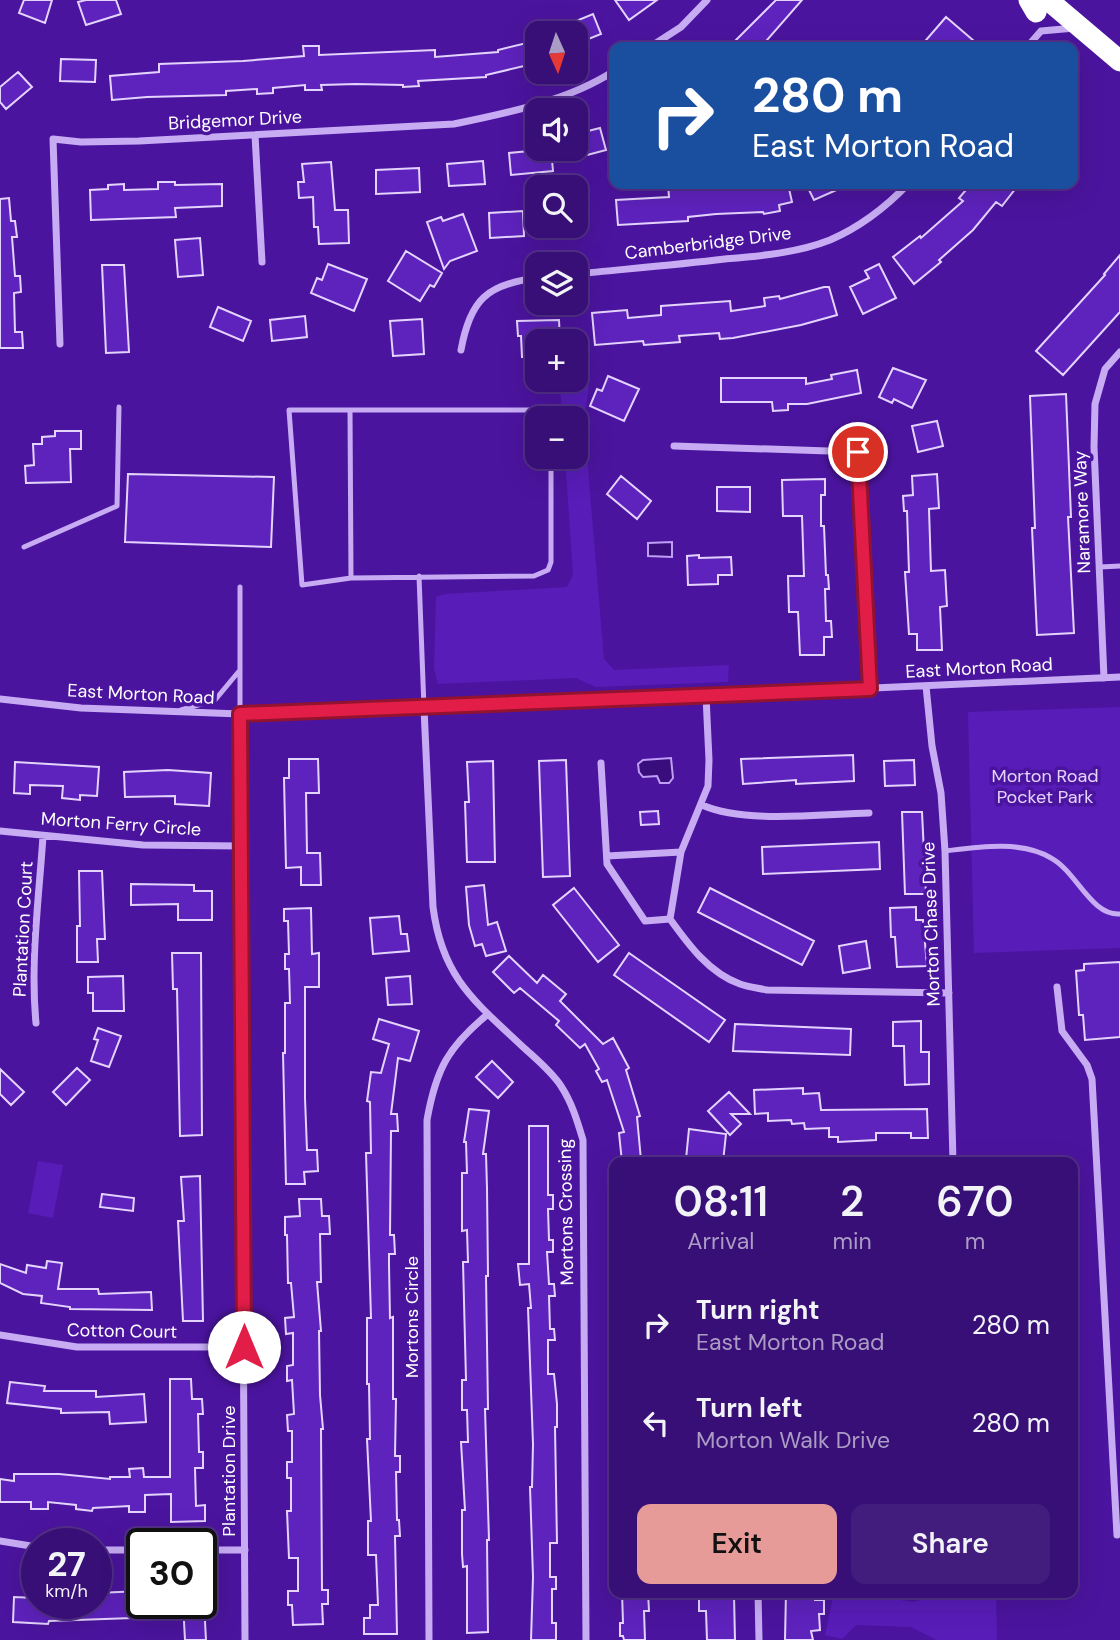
<!DOCTYPE html>
<html lang="en">
<head>
<meta charset="utf-8">
<style>
  :root { --surface:#380f76; --page:#431d7e; --text:#f1f3f6; --muted:#ab9cc5; --line:#522f88; --accent:#e69b98 }
  body { margin:0; font-family:"DM Sans",sans-serif; background:var(--page); color:var(--text); height:100vh; display:flex; flex-direction:column; font-size:26px; white-space:nowrap }
  * { box-sizing:border-box; margin:0 }
  p { font-size:23px; color:var(--muted) }
  .icon { flex:none; width:38px; height:38px; fill:none; stroke:currentColor; stroke-width:2; stroke-linecap:round; stroke-linejoin:round }
  .map { position:relative; flex:1; overflow:hidden }
  .details { position:absolute; left:609px; top:1157px; width:469px; height:441px; display:flex; flex-direction:column; background:var(--surface); border-radius:14px; box-shadow:0 7px 28px #0002,0 0 0 2px var(--line) }
  .details>* { flex:none }
  .banner { position:absolute; left:609px; top:42px; width:469px; height:147px; border-radius:14px; box-shadow:0 7px 28px #0002,0 0 0 2px var(--line); background:#1a4fa0; color:#fff; overflow:hidden }
  .needle { width:46px; rotate:177deg }
  .fabs { position:absolute; left:525px; top:21px; display:grid; gap:14px }
  .fabs a { display:grid; place-items:center; width:63px; height:63px; border-radius:14px; background:var(--surface); box-shadow:0 7px 28px #0002,0 0 0 2px var(--line); font-size:35px }
  .speed { position:absolute; left:21px; top:1528px; display:flex; gap:14px; font-size:35px; font-weight:700; text-align:center }
  .speed>* { display:grid; place-content:center; width:91px; height:91px; border-radius:50%; background:var(--surface); box-shadow:0 7px 28px #0002,0 0 0 2px var(--line); line-height:1 }
  .speed small { font-size:18px; font-weight:400 }
  .speed .limit { border:4px solid #111; border-radius:10px; background:#fff; color:#111 }
  .pin { position:absolute; display:grid; place-items:center; width:60px; height:60px; color:#fff; margin:-30px; border:4px solid #fff; border-radius:50%; box-shadow:0 2px 7px #0007 }
  .me { position:absolute; width:77px; margin:-38px; rotate:0deg; stroke-linejoin:round; filter:drop-shadow(0 0 5px #0008) }
  .turn { display:flex; align-items:center; gap:24px; height:147px; padding:0 28px; font-size:32px }
  .turn .icon { width:91px; height:91px; stroke-width:2.5 }
  .turn b { display:block; font-size:49px; line-height:60px }
  .eta { display:flex; justify-content:space-evenly; align-items:center; height:119px; text-align:center }
  .eta b { font-size:42px; font-weight:600; line-height:49px }
  .cta { display:flex; gap:14px; margin-top:auto; padding:14px 28px }
  .cta a { flex:1; height:80px; border-radius:14px; background:var(--accent); color:#111; font-size:28px; font-weight:600; line-height:80px; text-align:center }
  .cta a+a { background:var(--page); color:var(--text) }
  ul { padding:0; list-style:none }
  li { display:flex; align-items:center; gap:21px; height:98px; padding:0 28px }
  li div { flex:1 }
  li b { display:block; font-size:26px }
  li em { font-style:normal }
  .map>svg:first-child { display:block }
</style>
</head>
<body>
<div class="map">
<svg width="1120" height="1640" viewBox="0 0 1120 1640">
  <rect width="100%" height="100%" fill="#4b149e"/>
  <path fill="#581cb8" d="M560,384L589,386L584,421L604,659L614,670L729,665L728,682L596,687L576,678L438,684L434,668L436,597L445,594L567,587L573,575L565,457H576V418H562Z
    M1120,707V948L974,953L968,712Z
    M38,1161L63,1165L53,1218L28,1213Z
    M834,1593H855L913,1602L949,1593H996L997,1640H937L911,1627L856,1625L842,1639L825,1635Z"/>
  <path fill="#390d7b" stroke="#bf9ef6" stroke-width="2" d="M672,542V557L648,556V543Z
    M671,758L673,778L669,783H660L657,776L643,777L639,772L638,764L643,760Z"/>
  <path fill="#5e22bd" stroke="#e4d4fd" stroke-width="2" d="M24,0H52L45,23L19,13Z
    M86,0H116L121,14L86,25L78,2Z
    M615,0H657L629,20Z
    M776,0H802L761,47H729Z
    M593,14L601,34L576,44V33H547Z
    M946,17L981,47H920Z
    M535,41L537,63L486,75V77L418,81L419,86L403,87V85L356,84L321,85L322,90H305V85L273,88V93L257,94V89L226,91V95L147,97L112,100L110,76L159,72V64L243,61L304,56L303,46H319V55L435,50V57L498,52V50Z
    M61,59L96,60L95,82L60,81Z
    M18,72L32,87L6,109L0,102V87Z
    M600,128L606,150L576,158V134Z
    M551,149L553,171L511,175L509,153Z
    M483,161L485,184L449,186L447,164Z
    M331,162L335,210H348L349,243L319,244L318,227H314L313,197L299,198L298,182H304L302,164Z
    M419,168L420,192L376,194V170Z
    M158,182H175V185L222,184V206L175,208L176,217L91,220L90,190L108,189V185L124,184V190L158,189Z
    M668,184H704V186L788,184L792,202L779,205L780,211L764,214L763,212L716,214L688,217V221L618,225L616,200L669,197Z
    M806,184H850L814,200Z
    M971,184H1019L1002,206L996,202L973,230L939,260L941,262L914,284L893,257L920,236L921,238L963,201L959,198Z
    M9,198L11,221H15L17,237H12L15,276H20L21,292L14,293L15,332H22L23,348H0V199Z
    M523,211L524,236L490,238L489,213Z
    M463,214L477,251L450,261L444,269L427,222L441,217L443,221Z
    M200,238L203,275L178,277L175,240Z
    M406,251L442,273L434,287L430,285L420,301L388,281Z
    M1120,255V312L1063,375L1036,351L1105,275L1104,274Z
    M328,264L367,279L354,311L311,293L317,278L322,280Z
    M879,264L896,298L863,314L850,287L869,278L865,271Z
    M102,265H124L129,352L106,353Z
    M824,287H829L837,315L801,325L733,338L720,339L719,333L679,336L680,342L644,345L643,341L595,345L592,313L627,310L628,318L661,315V306L730,301L731,311L765,306L764,298L779,296L780,299Z
    M218,307L251,321L243,341L210,327Z
    M305,316L307,337L272,341L270,320Z
    M422,319L424,354L393,356L390,321Z
    M559,320L560,341H537V357H522L521,336H518L517,321Z
    M893,368L926,380L912,408L894,399L892,403L879,397Z
    M857,370L861,393L807,404H788V410L773,411L772,402H721V378H806V384L832,379L831,375Z
    M608,376L639,389L624,421L590,406L597,389L602,391Z
    M1066,394L1071,517H1068L1074,633L1037,635L1032,528H1035L1030,396Z
    M937,421L943,446L918,452L912,426Z
    M55,431H81V449H70L71,482L26,483L25,466L34,465L33,444H42V437L55,436Z
    M128,474L274,477L271,547L125,542Z
    M937,474L939,508L929,509L931,571L945,570L947,606L940,607L942,650H917V634H909L905,572H909L907,511H904L903,496L913,495L912,476Z
    M621,476L651,501L637,519L607,494Z
    M825,479V495H821V526H824L826,575H828L829,589H825L826,621H831L832,637H824V655H800L798,612H789L788,576H804L802,516H783L782,480Z
    M717,487H750V512L717,511Z
    M699,555V558L731,557L732,575H718V584L688,585L687,556Z
    M853,755L854,781L796,784V780L743,784L741,759Z
    M289,759H318L319,793H306L307,853H320L321,885H301V867L286,868L284,778H289Z
    M566,760L570,876L543,877L539,761Z
    M914,760L915,785L885,786L884,761Z
    M493,761L495,862H467L465,802H469L467,762Z
    M15,762L99,767L97,796L80,795V800L62,798L63,786L30,785V794L14,793Z
    M168,770L211,773L209,806L175,804V796L125,797L124,772Z
    M658,811L659,824L641,825L640,812Z
    M902,812H922L926,894H905Z
    M879,842L880,869L763,874L762,847Z
    M79,871H102L105,939H97L98,962H77V926H80Z
    M131,884L194,885V891H212V920H178V904L131,905Z
    M484,885L488,925L497,922L506,951L486,956L482,944L475,946L469,925L466,887Z
    M574,888L619,945L598,962L553,905Z
    M710,888L814,941L802,965L698,912Z
    M916,907V920H923L927,966L897,967L895,937H891L890,908Z
    M311,908L312,954L319,953V987H305V1098L307,1150H317L318,1171L304,1172L305,1184H286L283,1053H285V1003H290L289,969H285V954H289L288,921H284V909Z
    M399,916L401,934H407L409,951L373,954L370,918Z
    M866,941L870,968L843,973L839,946Z
    M172,953H201L202,1135L180,1136L177,989H173Z
    M629,953L725,1020L709,1042L614,975Z
    M509,956L537,983L543,975L566,994L560,1001L603,1044L613,1038L629,1068L626,1070L640,1116L637,1117L641,1160L622,1162L619,1133L624,1132L607,1080L602,1082L596,1071L599,1069L585,1044L580,1048L556,1025L559,1021L520,988L514,993L493,972Z
    M1120,962V1037L1085,1040L1083,1015H1079L1076,971L1084,970V964Z
    M123,976L124,1011H93V993H88V977Z
    M410,976L412,1004L388,1005L386,978Z
    M379,1019L419,1031L410,1061L398,1058L391,1114H397L398,1131H391L390,1235H394L395,1254H389V1265L390,1318L393,1317V1399H396L395,1456H400V1472H396L397,1520H399L400,1536H395L397,1634H364V1618H370V1605H378L376,1555H368V1521H371L367,1439H370L369,1384H367V1318H371L366,1153H371L370,1102L367,1101L371,1072L381,1073L389,1044L373,1039Z
    M921,1021V1052H929V1084L905,1085L904,1046H893V1022Z
    M735,1024L851,1029L850,1055L733,1051Z
    M98,1028L121,1036L109,1067L91,1061L98,1040L94,1039Z
    M492,1061L513,1082L498,1098L476,1077Z
    M77,1068L90,1080L66,1105L53,1092Z
    M0,1069L24,1092L11,1105L0,1094Z
    M803,1088V1094L819,1093L821,1110L927,1109L928,1138H911V1133H876V1140L838,1142V1137H829V1128L805,1129L804,1123L792,1124L791,1120L768,1121V1113L755,1114L754,1090Z
    M729,1092L750,1114H731L741,1124L730,1135L708,1111Z
    M469,1109L489,1111L483,1154H486L487,1188L488,1276H486L488,1409H485L489,1540H487L488,1632L467,1633V1566L463,1567L462,1554V1510H465L461,1442H468L467,1410H462V1380H466L463,1262H468L467,1230L462,1231V1173H467L466,1142H464Z
    M529,1126H548V1195H553V1209H548L549,1240H553V1252H547L549,1284H554L555,1296H549L550,1329H554L555,1340H548V1374H554L557,1404V1427H555L557,1543H550V1577H556V1589H552V1623H556V1640H531L533,1577L530,1487H532L533,1444L528,1308H531L529,1284L520,1285L518,1264H529Z
    M689,1129L726,1134L723,1162L686,1159Z
    M200,1176L203,1321H183L178,1221H184L181,1177Z
    M102,1194L134,1198L133,1211L100,1207Z
    M299,1199H321L322,1216H329L330,1234H320L321,1282H317L321,1331H319L320,1395L323,1429H321L322,1590H328V1604H322L323,1624L293,1625L292,1605H288V1591H298V1558H289L287,1511H291V1478H287V1462H292V1431H288L287,1415L294,1414L292,1380L287,1381V1366L293,1365V1333L286,1334L285,1318L294,1317L291,1283H288L287,1235H285V1217L300,1216Z
    M47,1261L62,1263L58,1289H98L99,1294L151,1292L152,1310L70,1309V1307L41,1303L42,1296L23,1294L0,1283V1264L26,1273L27,1265L46,1268Z
    M170,1379H191L192,1399H202L203,1414H198L199,1452H203V1468H195L196,1506L205,1505V1521L171,1522V1494L145,1495V1512H129V1506L93,1508L92,1511L76,1509V1505L48,1502V1509H31V1502H0V1479L14,1481V1474H59L110,1479V1477H130L129,1469L143,1468L144,1477H170Z
    M10,1382L45,1386L44,1391H96V1397L144,1394L146,1422L110,1424L109,1412L61,1413V1409L7,1403Z
    M142,1591V1612H132V1618L49,1621L48,1624L13,1622L14,1597L37,1598V1603H96V1593Z
    M622,1592H648L649,1611H644L645,1640H624L623,1636H620V1623H623Z
    M699,1592H729V1595H734L735,1640H707L706,1611H699Z
    M786,1592H814L815,1600H824V1614H819L820,1630L811,1631L813,1640H785Z
    M183,1603H204L206,1640H185Z"/>
  <g fill="none" stroke-linecap="round" stroke-linejoin="round">
    <path stroke="#c7acf4" stroke-width="5" d="M350,410L351,578L534,576L548,570L551,562V457
      M24,547L117,506L119,407
      M1100,567L1120,566
      M419,576L424,708
      M351,578L302,585L289,410H536L548,418
      M240,587V714
      M181,710L215,700L240,670
      M945,851C978,847 1021,840 1051,858C1077,872 1091,916 1120,914"/>
    <path stroke="#c7acf4" stroke-width="7" d="M650,47L681,27L707,0
      M1027,47L1041,31L1075,28
      M255,135L262,262
      M576,274C626,269 675,265 725,259C760,256 797,253 830,240C860,227 886,207 908,184
      M60,344L53,139L81,142L139,141L454,124C507,113 568,101 614,71
      M461,350C470,300 487,284 537,278
      M674,446L858,452L870,689
      M1104,678L1094,447L1095,404L1105,369L1120,352
      M926,686L932,746L941,793L945,851L953,1162
      M0,699L81,708L240,714L424,708L1120,677
      M424,708L433,907C442,977 474,1001 523,1047C536,1059 551,1071 561,1086C572,1103 577,1120 583,1140L586,1640
      M240,714L245,1640
      M601,763L607,864L645,921L670,919
      M702,805C745,824 821,814 869,813
      M0,831L143,845L241,846
      M607,856L681,852
      M670,919C688,944 709,973 740,984C748,987 758,988 767,990L949,993
      M670,919L681,852L708,786L709,760L706,696
      M1057,987L1062,1031L1087,1065L1092,1079L1117,1535
      M36,1023C30,961 39,898 43,836
      M0,1335L77,1347H244
      M0,1541L37,1547
      M96,1550H142
      M201,1550H245
      M758,1592L759,1640
      M429,1640L427,1120C436,1069 448,1047 488,1014"/>
    <path stroke="#fff" stroke-width="21" d="M1029,0L1036,12
      M1048,0L1120,61"/>
  </g>
  <g fill="none" stroke-linecap="round" stroke-linejoin="round">
    <defs>
      <path id="route" d="M244,1347L240,714L870,689L858,452"/>
    </defs>
    <use href="#route" stroke="#92132f" stroke-width="18"/>
    <use href="#route" stroke="#e11d48" stroke-width="12"/>
  </g>
  <g text-anchor="middle" dominant-baseline="central" stroke-width="7" stroke-linejoin="round" paint-order="stroke">
    <g font-size="18" fill="#fff" stroke="#4b149e">
      <text transform="translate(235 120) rotate(-3)">Bridgemor Drive</text>
      <text transform="translate(708 243) rotate(-7)">Camberbridge Drive</text>
      <text transform="translate(1082 512) rotate(-92)">Naramore Way</text>
      <text transform="translate(979 668) rotate(-3)">East Morton Road</text>
      <text transform="translate(141 694) rotate(3)">East Morton Road</text>
      <text transform="translate(121 824) rotate(4)">Morton Ferry Circle</text>
      <text transform="translate(931 924) rotate(-92)">Morton Chase Drive</text>
      <text transform="translate(23 929) rotate(-87)">Plantation Court</text>
      <text transform="translate(566 1212) rotate(-91)">Mortons Crossing</text>
      <text transform="translate(412 1317) rotate(-90)">Mortons Circle</text>
      <text transform="translate(122 1331) rotate(1)">Cotton Court</text>
      <text transform="translate(229 1471) rotate(-90)">Plantation Drive</text>
    </g>
    <g font-size="18" fill="#e4d4fd" stroke="#4b149e">
      <text x="1045" y="776">Morton Road<tspan x="1045" dy="21">Pocket Park</tspan></text>
    </g>
  </g>
</svg>
<div class="fabs">
<a><svg class="needle" viewBox="-14 -14 28 28"><path d="M0-13l5 13h-10z" fill="#e53935"/><path d="M0 13l5-13h-10z" fill="#ab9cc5"/></svg></a>
<a><svg class="icon" aria-label="sound" viewBox="0 0 24 24"><path d="M4 9h4l5-4v14l-5-4H4zM17 9q2 3 0 6"/></svg></a>
<a><svg class="icon" aria-label="search" viewBox="0 0 24 24"><circle cx="10" cy="10" r="6"/><path d="M15 15l6 6"/></svg></a>
<a><svg class="icon" aria-label="layers" viewBox="0 0 24 24"><path d="M12 4l9 5-9 5-9-5zM3 14l9 5 9-5"/></svg></a>
<a>+</a>
<a>−</a>
</div>
<div class="speed"><div>27<small>km/h</small></div><div class="limit">30</div></div>
<div class="pin" style="left:858px;top:452px;background:#d93025"><svg class="icon" aria-label="arrive" viewBox="0 0 24 24"><path d="M6 21V4h12l-3 4 3 4H6"/></svg></div>
<svg class="me" style="left:244px;top:1347px" viewBox="-20 -20 40 40"><circle r="19" fill="#fff"/><path d="M0-13L10 11 0 6-10 11z" fill="#e11d48"/></svg>
<div class="banner">
<div class="turn"><svg class="icon" aria-label="right" viewBox="0 0 24 24"><path d="M7 20v-9h11M14 6l5 5-5 5"/></svg><div><b>280 m</b>East Morton Road</div></div>
</div>
<section class="details">
<div class="eta">
<div><b>08:11</b><p>Arrival</p></div>
<div><b>2</b><p>min</p></div>
<div><b>670</b><p>m</p></div>
</div>
<ul>
<li><svg class="icon" aria-label="right" viewBox="0 0 24 24"><path d="M7 20v-9h11M14 6l5 5-5 5"/></svg><div><b>Turn right</b><p>East Morton Road</p></div><em>280 m</em></li>
<li><svg class="icon" aria-label="left" viewBox="0 0 24 24"><path d="M17 20v-9H6M10 6l-5 5 5 5"/></svg><div><b>Turn left</b><p>Morton Walk Drive</p></div><em>280 m</em></li>
</ul>
<div class="cta"><a>Exit</a><a>Share</a></div>
</section>
</div>
</body>
</html>
